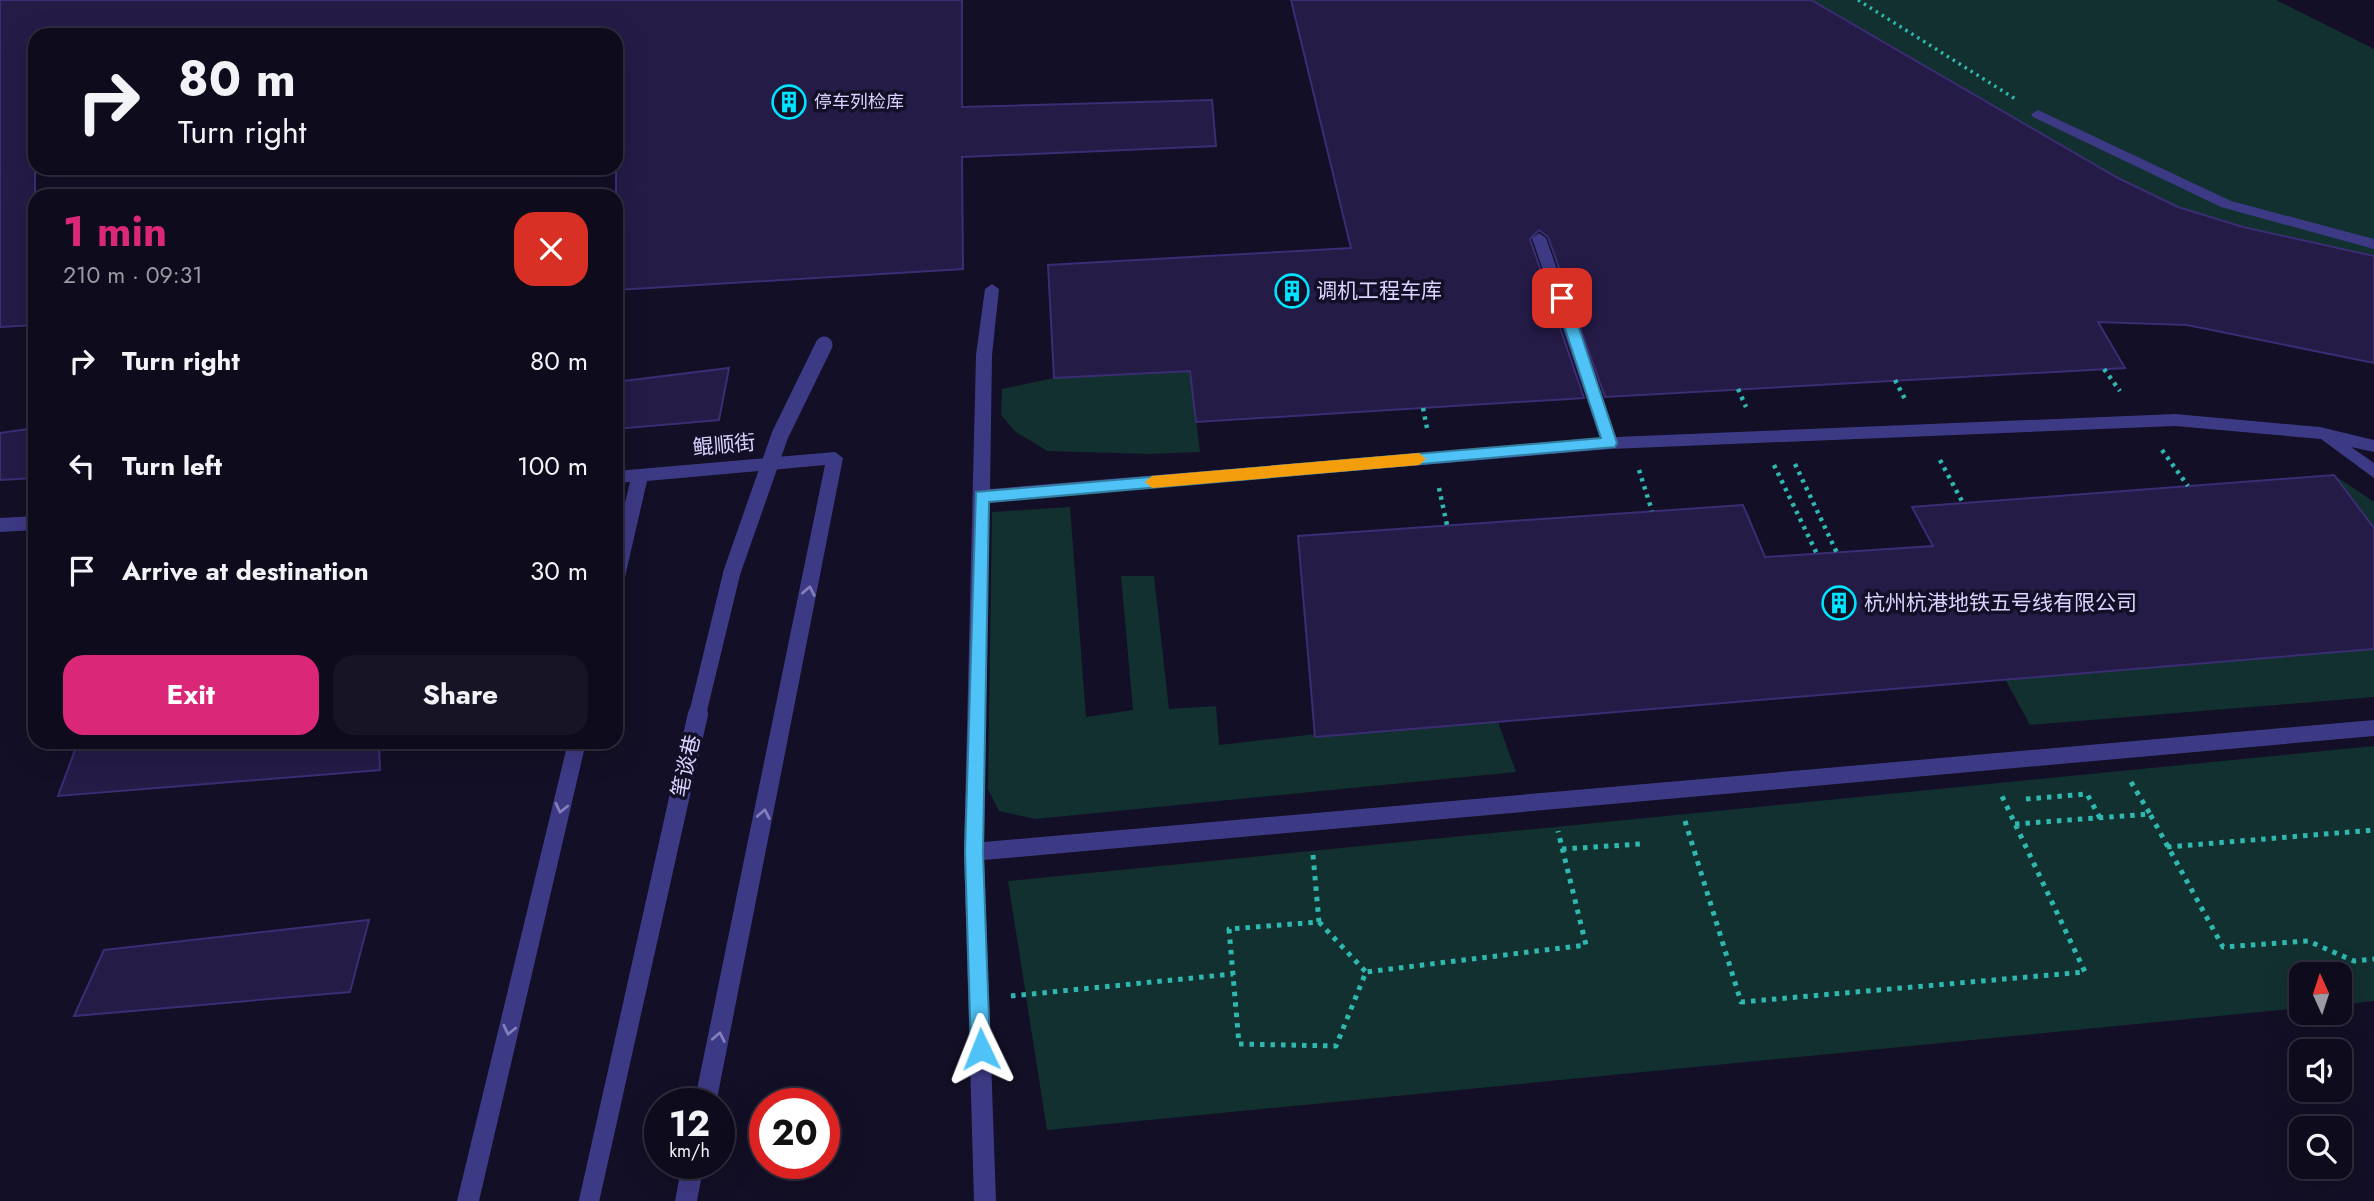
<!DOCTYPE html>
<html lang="en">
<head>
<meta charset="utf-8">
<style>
  :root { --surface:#0e0b1c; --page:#171425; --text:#f1f3f6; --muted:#9b9ba3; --line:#2e2b3b; --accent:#db2777 }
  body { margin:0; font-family:Jost,"Noto Sans SC",sans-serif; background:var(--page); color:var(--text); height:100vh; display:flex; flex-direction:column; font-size:26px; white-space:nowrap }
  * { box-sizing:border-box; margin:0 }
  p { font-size:23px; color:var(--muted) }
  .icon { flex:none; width:38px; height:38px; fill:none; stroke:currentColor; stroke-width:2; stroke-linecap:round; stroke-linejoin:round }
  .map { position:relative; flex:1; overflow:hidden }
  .sheet { position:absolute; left:28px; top:189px; width:595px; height:560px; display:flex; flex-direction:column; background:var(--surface); border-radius:21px; box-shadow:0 7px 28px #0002,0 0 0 2px var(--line) }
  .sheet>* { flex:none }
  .guide { position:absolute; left:28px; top:28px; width:595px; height:147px; border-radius:21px; box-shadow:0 7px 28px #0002,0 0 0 2px var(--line); background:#0e0b1c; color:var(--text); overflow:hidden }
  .needle { width:46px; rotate:357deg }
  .buttons { position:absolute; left:2289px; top:962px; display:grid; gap:14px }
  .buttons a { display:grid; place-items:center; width:63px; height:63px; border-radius:14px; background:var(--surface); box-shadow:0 7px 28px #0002,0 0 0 2px var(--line); font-size:35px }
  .speed { position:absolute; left:644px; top:1088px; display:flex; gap:14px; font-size:35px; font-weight:700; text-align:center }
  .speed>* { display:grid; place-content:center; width:91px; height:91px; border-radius:50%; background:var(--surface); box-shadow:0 7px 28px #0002,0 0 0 2px var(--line); line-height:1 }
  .speed small { font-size:18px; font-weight:400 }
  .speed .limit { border:10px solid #d22; background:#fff; color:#111 }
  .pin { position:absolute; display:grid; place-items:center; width:60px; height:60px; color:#fff; margin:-30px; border-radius:14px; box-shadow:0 4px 10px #0006 }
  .me { position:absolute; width:77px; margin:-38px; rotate:358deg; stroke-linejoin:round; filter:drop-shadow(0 0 5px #0008) }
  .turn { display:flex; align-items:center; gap:24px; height:147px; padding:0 35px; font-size:32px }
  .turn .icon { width:91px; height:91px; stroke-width:2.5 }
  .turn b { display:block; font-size:49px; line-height:60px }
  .round { display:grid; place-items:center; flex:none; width:74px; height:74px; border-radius:21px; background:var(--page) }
  .head { display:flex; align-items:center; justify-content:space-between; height:119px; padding:0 35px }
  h1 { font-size:42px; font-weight:700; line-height:52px; color:var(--accent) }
  .button { display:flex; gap:14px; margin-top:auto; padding:14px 35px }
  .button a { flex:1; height:80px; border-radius:21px; background:var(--accent); color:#fff; font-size:28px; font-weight:700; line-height:80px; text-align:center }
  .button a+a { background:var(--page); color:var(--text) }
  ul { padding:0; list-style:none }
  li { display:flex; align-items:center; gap:21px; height:105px; padding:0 35px }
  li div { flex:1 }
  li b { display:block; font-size:26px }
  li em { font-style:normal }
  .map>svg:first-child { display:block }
</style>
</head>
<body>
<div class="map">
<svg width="2374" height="1201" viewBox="0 0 2374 1201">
  <rect width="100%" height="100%" fill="#130f26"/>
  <path fill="#12302f" d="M1811,0H2276L2374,49V256L2243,227L2178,207L2118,178Z
    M1190,371L1200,452L1149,454L1047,451L1016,432L1001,415L1002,389L1054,378Z
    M2334,475L2374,502V528Z
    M1070,507L1086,717L1133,710L1121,576H1154L1169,709L1216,706L1219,745L1495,714L1516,772L1035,819L999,811L988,789L992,512Z
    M2374,649V697L2030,725L2005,679Z
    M2374,746V1001L2340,1005V975H2301V1008L1047,1130L1008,881Z"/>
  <path fill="#241b47" stroke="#3b2d73" stroke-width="2" d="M0,0H962V107L1212,100L1216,146L962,157L963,269L616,290V35H35V325L0,327Z
    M1291,0H1811L2118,178L2178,207L2243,227L2374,256V363L2187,325L2098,322L2125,368L1605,397L1548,237L1539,230L1530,239L1584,398L1196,422L1190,371L1054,378L1048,265L1351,248Z
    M729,368L719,420L616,429V382Z
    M35,428V478L0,480V433Z
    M2334,475L2374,528V649L1315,737L1298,536L1743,505L1765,557L1933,546L1912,507Z
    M78,742H379L380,770L58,796Z
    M369,920L350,992L74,1016L104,950Z"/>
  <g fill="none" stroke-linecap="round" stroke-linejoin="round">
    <path stroke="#2fb8b0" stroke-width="3.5" stroke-dasharray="2.5 4.5" stroke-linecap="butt" d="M1858,0L2017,100"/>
    <path stroke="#2fb8b0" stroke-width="4.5" stroke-dasharray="3.5 5" stroke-linecap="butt" d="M2104,369L2120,391
      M1895,380L1906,401
      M1738,389L1746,407
      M1423,408L1427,428
      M2162,450L2188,486
      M1940,460L1963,503
      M1795,464L1837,553
      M1774,465L1817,554
      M1639,470L1652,511
      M1439,488L1447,525"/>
    <path stroke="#2fb8b0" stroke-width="5" stroke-dasharray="4.5 6" stroke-linecap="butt" d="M2131,782L2150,814
      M2026,799L2087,794L2100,818
      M1685,821L1741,1002L2085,972L2000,792
      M2015,824L2150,814L2223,947L2308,941L2354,961L2374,959
      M2167,847L2374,830
      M1562,849L1641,844
      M1313,855L1319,922L1229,929L1239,1044L1336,1046L1366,972L1586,945L1558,831
      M1319,922L1366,972
      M1011,996L1233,974"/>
    <path fill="#3d3a85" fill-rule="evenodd" d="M2038,110L2231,201L2374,239V249L2221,207L2033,117L2031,114Z
      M1539,233L1546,238L1616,437L2175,414L2320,427L2374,440V452L2351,447L2374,463V478L2321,439L2175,426L1610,449L989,502L984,842L2374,720V736L984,860L996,1201H974L964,852L976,355L985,289L992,284L999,289L992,355L990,489L1600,438L1532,238Z"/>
    <path fill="#3d3a85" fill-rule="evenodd" d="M835,452L843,458L716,1104H694L825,465L647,481L625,577L622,582L616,584V541L630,482L616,483V471Z
      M35,516V530L0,532V518Z
      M568,742H586L479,1201H457Z
      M682,1164H704L697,1201H675Z"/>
    <path stroke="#3d3a85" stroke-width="17" d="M697,716L732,572L780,435L824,345"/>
    <path stroke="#3d3a85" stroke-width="20" d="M589,1201L698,714"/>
  </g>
  <defs><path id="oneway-chevron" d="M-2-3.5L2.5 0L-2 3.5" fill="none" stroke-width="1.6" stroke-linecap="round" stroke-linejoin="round" transform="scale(1.75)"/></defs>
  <g stroke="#837fbc">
    <use href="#oneway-chevron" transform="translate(809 591) rotate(-79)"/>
    <use href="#oneway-chevron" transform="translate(561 808) rotate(103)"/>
    <use href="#oneway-chevron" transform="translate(764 814) rotate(-79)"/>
    <use href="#oneway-chevron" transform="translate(509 1030) rotate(103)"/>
    <use href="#oneway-chevron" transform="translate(719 1037) rotate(-79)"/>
  </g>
  <path fill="#4fc3f7" stroke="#337fa1" stroke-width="2" d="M1562,293L1569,298L1617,443L1615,447L989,502L983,852L990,1049L987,1056L981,1059L974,1056L971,1049L965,852L976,492L1601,438L1555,298Z"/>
  <path fill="#f59e0b" d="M1419,453L1426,459L1419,465L1152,488L1145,482L1152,476Z"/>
  <defs>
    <symbol id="building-ring" viewBox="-11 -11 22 22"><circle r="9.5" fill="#130f26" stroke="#00e5ff" stroke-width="1.5"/><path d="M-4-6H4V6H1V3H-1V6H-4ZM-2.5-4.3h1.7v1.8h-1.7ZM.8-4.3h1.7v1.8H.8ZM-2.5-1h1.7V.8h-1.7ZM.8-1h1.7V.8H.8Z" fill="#00e5ff"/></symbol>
  </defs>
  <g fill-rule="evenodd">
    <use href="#building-ring" x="770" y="83" width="38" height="38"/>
    <use href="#building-ring" x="1273" y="272" width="38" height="38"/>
    <use href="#building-ring" x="1820" y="584" width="38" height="38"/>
  </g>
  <g text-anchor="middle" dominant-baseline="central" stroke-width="7" stroke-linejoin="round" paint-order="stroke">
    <g font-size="18" fill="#d9d4ff" stroke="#130f26" text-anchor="start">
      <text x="814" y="102">停车列检库</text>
    </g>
    <g font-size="21" fill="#d9d4ff" stroke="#130f26" text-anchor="start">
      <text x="1316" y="291">调机工程车库</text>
      <text x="1864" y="603">杭州杭港地铁五号线有限公司</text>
    </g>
    <g font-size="21" fill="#d9d4ff" stroke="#130f26">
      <text transform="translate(724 445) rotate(-5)">鲲顺街</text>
      <text transform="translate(686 766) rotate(-77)">笔谈巷</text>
    </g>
  </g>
</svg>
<div class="buttons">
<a><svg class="needle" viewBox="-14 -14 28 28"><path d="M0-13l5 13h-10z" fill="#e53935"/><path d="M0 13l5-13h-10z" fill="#9b9ba3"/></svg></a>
<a><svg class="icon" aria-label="sound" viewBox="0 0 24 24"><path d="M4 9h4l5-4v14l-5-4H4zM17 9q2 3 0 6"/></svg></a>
<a><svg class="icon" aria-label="search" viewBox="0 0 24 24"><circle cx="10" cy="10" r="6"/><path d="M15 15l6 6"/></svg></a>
</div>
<div class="speed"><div>12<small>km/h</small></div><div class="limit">20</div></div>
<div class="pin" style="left:1562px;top:298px;background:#d93025"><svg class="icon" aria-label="arrive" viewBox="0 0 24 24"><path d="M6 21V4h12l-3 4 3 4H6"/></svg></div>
<svg class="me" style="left:981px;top:1049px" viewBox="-20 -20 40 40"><path d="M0-17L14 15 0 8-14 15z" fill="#4fc3f7" stroke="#fff" stroke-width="4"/></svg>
<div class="guide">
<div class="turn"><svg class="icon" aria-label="right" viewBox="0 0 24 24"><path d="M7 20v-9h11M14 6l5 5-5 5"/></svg><div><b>80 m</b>Turn right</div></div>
</div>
<section class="sheet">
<div class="head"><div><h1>1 min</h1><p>210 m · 09:31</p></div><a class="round" style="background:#d93025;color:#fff"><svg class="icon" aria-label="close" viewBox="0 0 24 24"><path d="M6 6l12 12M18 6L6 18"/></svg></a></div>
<ul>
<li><svg class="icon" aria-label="right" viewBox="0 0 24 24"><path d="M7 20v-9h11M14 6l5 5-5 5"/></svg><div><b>Turn right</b></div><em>80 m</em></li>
<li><svg class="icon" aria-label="left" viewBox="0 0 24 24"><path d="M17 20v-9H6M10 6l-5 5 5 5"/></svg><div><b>Turn left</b></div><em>100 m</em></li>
<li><svg class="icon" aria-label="arrive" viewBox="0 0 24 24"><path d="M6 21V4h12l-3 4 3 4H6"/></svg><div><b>Arrive at destination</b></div><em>30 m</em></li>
</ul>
<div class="button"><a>Exit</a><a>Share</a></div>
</section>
</div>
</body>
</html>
